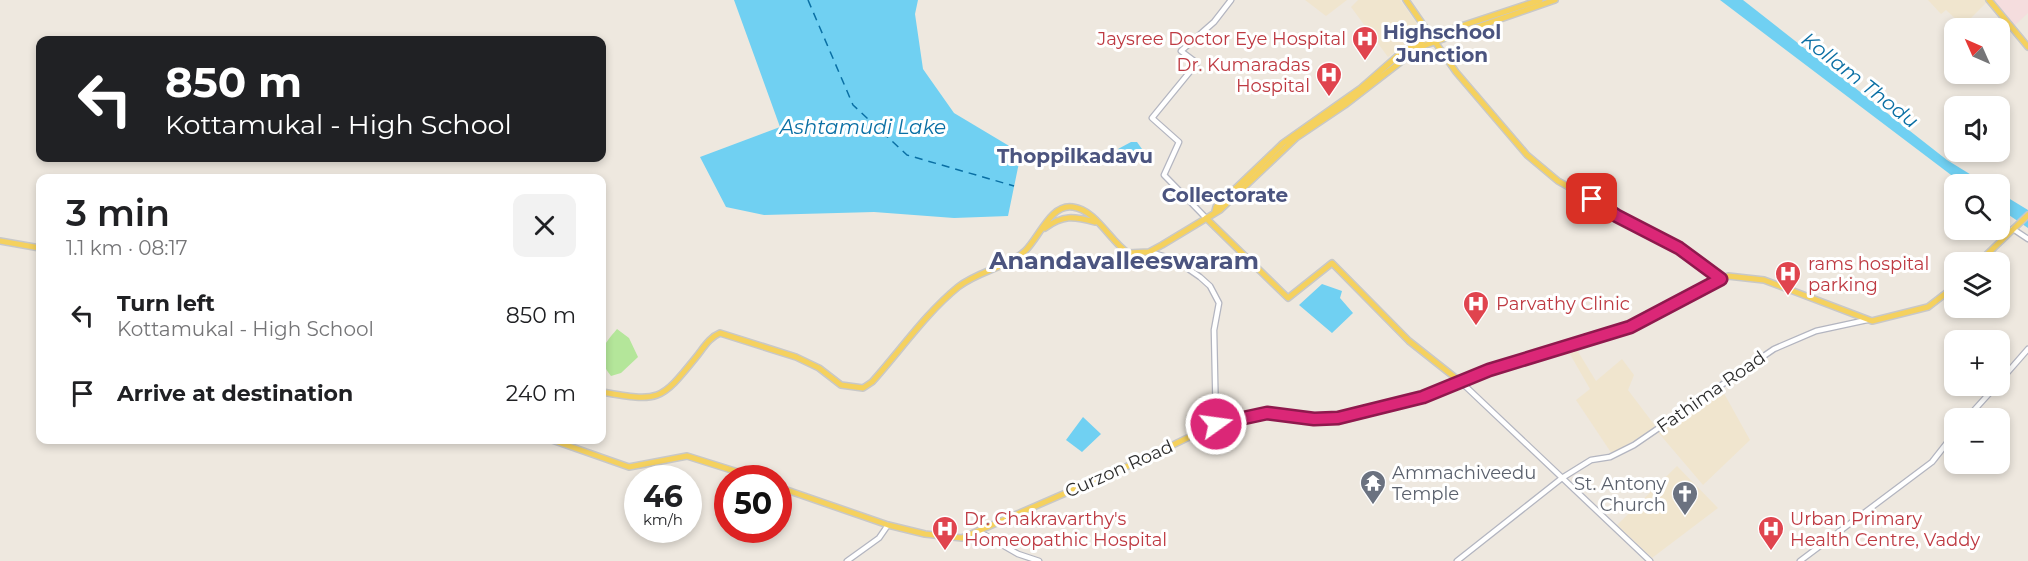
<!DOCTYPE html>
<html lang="en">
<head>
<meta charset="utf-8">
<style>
  :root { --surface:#fff; --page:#f2f2f2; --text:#202124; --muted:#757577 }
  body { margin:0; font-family:Montserrat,sans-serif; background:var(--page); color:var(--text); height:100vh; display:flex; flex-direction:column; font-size:22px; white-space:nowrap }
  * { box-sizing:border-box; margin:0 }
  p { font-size:20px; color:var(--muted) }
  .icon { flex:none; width:33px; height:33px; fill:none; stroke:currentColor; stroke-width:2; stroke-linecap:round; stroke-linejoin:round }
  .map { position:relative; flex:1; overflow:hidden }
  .drawer { position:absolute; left:36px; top:174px; width:570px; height:270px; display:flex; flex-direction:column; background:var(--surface); border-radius:12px; box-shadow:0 3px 9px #0003 }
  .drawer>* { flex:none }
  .top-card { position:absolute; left:36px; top:36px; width:570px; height:126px; border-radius:12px; box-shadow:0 3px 9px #0003; background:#202124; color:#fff; overflow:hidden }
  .needle { width:39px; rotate:315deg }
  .fabs { position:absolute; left:1944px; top:18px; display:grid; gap:12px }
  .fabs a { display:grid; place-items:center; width:66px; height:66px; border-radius:12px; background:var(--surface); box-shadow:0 3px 9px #0003; font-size:30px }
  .speed { position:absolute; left:624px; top:465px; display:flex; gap:12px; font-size:30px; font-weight:700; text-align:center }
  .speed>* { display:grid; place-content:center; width:78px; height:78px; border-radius:50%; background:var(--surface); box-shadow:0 3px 9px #0003; line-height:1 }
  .speed small { font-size:15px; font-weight:400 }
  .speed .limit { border:9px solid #d22; background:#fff; color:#111 }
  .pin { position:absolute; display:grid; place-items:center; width:51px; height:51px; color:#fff; margin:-26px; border-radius:12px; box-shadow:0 3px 9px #0006 }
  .me { position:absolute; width:66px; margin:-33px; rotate:76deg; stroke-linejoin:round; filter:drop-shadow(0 0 4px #0008) }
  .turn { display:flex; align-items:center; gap:21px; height:126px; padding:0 30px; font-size:27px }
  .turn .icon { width:78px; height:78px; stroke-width:2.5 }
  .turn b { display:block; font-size:42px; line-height:51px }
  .round { display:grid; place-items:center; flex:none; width:63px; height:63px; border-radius:12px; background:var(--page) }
  .headline { display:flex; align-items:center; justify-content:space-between; height:102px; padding:0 30px }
  h1 { font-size:36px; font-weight:600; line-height:45px }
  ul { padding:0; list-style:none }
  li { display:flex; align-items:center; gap:18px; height:78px; padding:0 30px }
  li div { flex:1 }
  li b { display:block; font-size:22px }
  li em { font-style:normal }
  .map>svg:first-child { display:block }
</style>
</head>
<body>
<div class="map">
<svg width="2028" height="561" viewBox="0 0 2028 561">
  <rect width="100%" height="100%" fill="#eee8df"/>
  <path fill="#f0e5ce" d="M1305,0H1347L1326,16Z
    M1358,0H1400L1416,22L1418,34L1388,57L1351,7Z
    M1928,0H1987L1988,1L1963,26L1946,10L1941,14Z
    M1574,345L1596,381L1622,359L1634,375L1628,390L1656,427L1612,454L1576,400L1590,389L1567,349Z
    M1721,388L1750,440L1703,485L1657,431Z
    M1677,466L1718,508L1652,558L1617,525Z"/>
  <path fill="#f5ddde" d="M1987,0H2028V13L2015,25Z"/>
  <path fill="#b4e69a" d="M617,329L629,338L638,357L621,373L611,376C595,355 601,348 617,329Z"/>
  <path fill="#70d0f2" d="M734,0H918L915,14L923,69L954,113L1021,153L1008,216L954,218L874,212L764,215L726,207L700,157L780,127Z
    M1720,0H1743L1947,160L1986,184H1963Z
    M1131,142H1137L1142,149L1141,156C1131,157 1123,160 1118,149Z
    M2000,193L2028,210V228L2000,209Z
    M1322,284L1342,291L1340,298L1353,313L1332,333L1299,305Z
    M1083,417L1101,434L1082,452L1066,440Z"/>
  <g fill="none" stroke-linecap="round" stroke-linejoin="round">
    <path stroke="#0a6fa4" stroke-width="1.5" stroke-dasharray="8 6" stroke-linecap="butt" d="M808,0L853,105L907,155L1014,186"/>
    <defs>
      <path id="minor" d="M1206,218L1164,175L1179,142L1152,118L1197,63L1181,51L1214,22L1231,0
        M2013,229L2028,239
        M1149,252L1174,259L1200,277L1210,286L1219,303L1214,330L1216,424
        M2000,381L2028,349
        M1462,383L1650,561
        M1967,418L1996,386
        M978,531L1018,554L1039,561
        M847,561L879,538L888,525
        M1457,561L1562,478L1591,460L1610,457L1634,445L1774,349L1816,331L1867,320
        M1800,561L1932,462L1954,434"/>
      <path id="major" d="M1406,0L1456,72L1527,155L1558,181L1679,248L1721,279
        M1989,0L2028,47
        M1215,211L1216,207L1283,143L1361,88L1402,52L1431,36L1540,0
        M1206,218L1288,298L1332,263L1409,341L1462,383
        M1045,228C1063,215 1073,216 1095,222
        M0,241L40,248
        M1979,262L2028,215
        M602,392C659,402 660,402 697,356C704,347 710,337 720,333L796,357L819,368L841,385L863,388L872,382C900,351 925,314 958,287C978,271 1006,268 1025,251C1039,238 1051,203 1073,207C1096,210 1110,241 1128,253L1149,252L1162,245L1220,210L1296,138L1345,105L1420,47L1555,0
        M552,440L629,467L687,456L757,478
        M778,487L888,525L925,534L962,538L1144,459L1216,424L1267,413L1314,419L1338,418L1423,397L1489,370L1630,327L1728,276L1764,280L1872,321L1928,307L1954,287"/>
    </defs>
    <use href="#minor" stroke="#b3b5c0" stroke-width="7"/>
    <use href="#major" stroke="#c8c8c8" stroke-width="8"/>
    <use href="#minor" stroke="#fff" stroke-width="4.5"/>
    <use href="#major" stroke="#f5d15e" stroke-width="5"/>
  </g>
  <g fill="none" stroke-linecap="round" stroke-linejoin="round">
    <defs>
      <path id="route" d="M1216,424L1267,413L1314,419L1338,418L1423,397L1489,370L1630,327L1721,279L1679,248L1617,216L1592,199"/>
    </defs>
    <use href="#route" stroke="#8e194d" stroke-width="15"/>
    <use href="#route" stroke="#db2777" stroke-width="10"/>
  </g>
  <defs>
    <symbol id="hospital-pin" viewBox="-11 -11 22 30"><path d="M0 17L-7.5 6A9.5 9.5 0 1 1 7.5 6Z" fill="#e0444e" stroke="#fff"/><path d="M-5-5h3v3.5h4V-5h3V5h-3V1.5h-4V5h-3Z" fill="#fff"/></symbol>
    <symbol id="temple-pin" viewBox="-11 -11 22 30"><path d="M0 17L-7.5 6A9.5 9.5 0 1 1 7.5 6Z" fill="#6b7280" stroke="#fff"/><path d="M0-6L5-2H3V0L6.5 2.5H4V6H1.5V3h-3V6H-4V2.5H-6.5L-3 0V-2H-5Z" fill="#fff"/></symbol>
    <symbol id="church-pin" viewBox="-11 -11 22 30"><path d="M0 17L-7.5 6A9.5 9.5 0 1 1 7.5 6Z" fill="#6b7280" stroke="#fff"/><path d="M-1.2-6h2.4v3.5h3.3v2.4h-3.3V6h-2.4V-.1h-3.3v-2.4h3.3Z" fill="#fff"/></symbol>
  </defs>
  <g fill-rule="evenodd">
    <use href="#hospital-pin" x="1350" y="24" width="30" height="40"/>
    <use href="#hospital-pin" x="1314" y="60" width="30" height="40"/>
    <use href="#hospital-pin" x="1773" y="259" width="30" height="40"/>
    <use href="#hospital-pin" x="1461" y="289" width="30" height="40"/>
    <use href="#temple-pin" x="1358" y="468" width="30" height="40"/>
    <use href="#church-pin" x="1670" y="479" width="30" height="40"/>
    <use href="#hospital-pin" x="930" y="514" width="30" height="40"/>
    <use href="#hospital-pin" x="1756" y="514" width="30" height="40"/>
  </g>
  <g text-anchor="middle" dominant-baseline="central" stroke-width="6" stroke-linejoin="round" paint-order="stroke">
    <g font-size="18" fill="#be3a42" stroke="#fff" text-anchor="start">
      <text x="1346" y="39" text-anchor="end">Jaysree Doctor Eye Hospital</text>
      <text x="1310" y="65" text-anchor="end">Dr. Kumaradas<tspan x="1310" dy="21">Hospital</tspan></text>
      <text x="1808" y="264">rams hospital<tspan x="1808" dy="21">parking</tspan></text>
      <text x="1496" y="304">Parvathy Clinic</text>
      <text x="964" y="519">Dr. Chakravarthy's<tspan x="964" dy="21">Homeopathic Hospital</tspan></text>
      <text x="1790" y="519">Urban Primary<tspan x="1790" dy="21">Health Centre, Vaddy</tspan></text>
    </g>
    <g font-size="18" fill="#2d2d2d" stroke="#fff">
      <text transform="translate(1711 392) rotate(-35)">Fathima Road</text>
      <text transform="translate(1119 469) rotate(-24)">Curzon Road</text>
    </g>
    <g font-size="18" fill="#5b616d" stroke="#fff" text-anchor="start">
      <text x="1392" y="473">Ammachiveedu<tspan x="1392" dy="21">Temple</tspan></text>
      <text x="1666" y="484" text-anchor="end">St. Antony<tspan x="1666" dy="21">Church</tspan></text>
    </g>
    <g font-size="20" font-weight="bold" fill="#4b547f" stroke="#fff">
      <text x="1442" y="32">Highschool<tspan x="1442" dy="23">Junction</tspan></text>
      <text x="1075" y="156">Thoppilkadavu</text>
      <text x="1225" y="195">Collectorate</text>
    </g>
    <g font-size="20" font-style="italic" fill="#0a6fa4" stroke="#fff">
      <text transform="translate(1860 80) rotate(38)">Kollam Thodu</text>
      <text x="863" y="127">Ashtamudi Lake</text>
    </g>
    <g font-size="24" font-weight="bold" fill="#4b547f" stroke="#fff">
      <text x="1124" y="260">Anandavalleeswaram</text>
    </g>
  </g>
</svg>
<div class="fabs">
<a><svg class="needle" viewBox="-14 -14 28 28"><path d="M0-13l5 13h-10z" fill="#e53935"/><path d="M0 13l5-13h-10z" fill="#757577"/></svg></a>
<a><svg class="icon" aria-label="sound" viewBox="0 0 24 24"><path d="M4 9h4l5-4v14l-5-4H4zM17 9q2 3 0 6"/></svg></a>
<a><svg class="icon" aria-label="search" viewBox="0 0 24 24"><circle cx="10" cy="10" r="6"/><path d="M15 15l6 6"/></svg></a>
<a><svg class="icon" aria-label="layers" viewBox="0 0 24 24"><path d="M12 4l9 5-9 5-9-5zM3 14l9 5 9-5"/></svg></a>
<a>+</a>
<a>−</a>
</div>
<div class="speed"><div>46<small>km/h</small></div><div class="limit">50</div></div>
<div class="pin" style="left:1592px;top:199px;background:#d93025"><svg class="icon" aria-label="arrive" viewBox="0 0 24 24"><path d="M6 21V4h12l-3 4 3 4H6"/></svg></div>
<svg class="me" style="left:1216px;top:424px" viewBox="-20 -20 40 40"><circle r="17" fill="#db2777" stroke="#fff" stroke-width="3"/><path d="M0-11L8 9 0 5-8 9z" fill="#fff"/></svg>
<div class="top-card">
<div class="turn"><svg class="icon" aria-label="left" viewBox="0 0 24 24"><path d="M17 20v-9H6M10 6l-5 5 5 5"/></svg><div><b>850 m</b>Kottamukal - High School</div></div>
</div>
<section class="drawer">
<div class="headline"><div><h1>3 min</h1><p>1.1 km · 08:17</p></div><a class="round"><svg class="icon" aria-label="close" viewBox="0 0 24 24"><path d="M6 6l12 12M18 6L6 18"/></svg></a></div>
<ul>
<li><svg class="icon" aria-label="left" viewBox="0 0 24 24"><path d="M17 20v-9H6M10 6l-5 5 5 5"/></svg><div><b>Turn left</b><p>Kottamukal - High School</p></div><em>850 m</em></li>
<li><svg class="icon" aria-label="arrive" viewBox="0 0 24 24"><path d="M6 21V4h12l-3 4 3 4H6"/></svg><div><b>Arrive at destination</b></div><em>240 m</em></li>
</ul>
</section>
</div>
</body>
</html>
